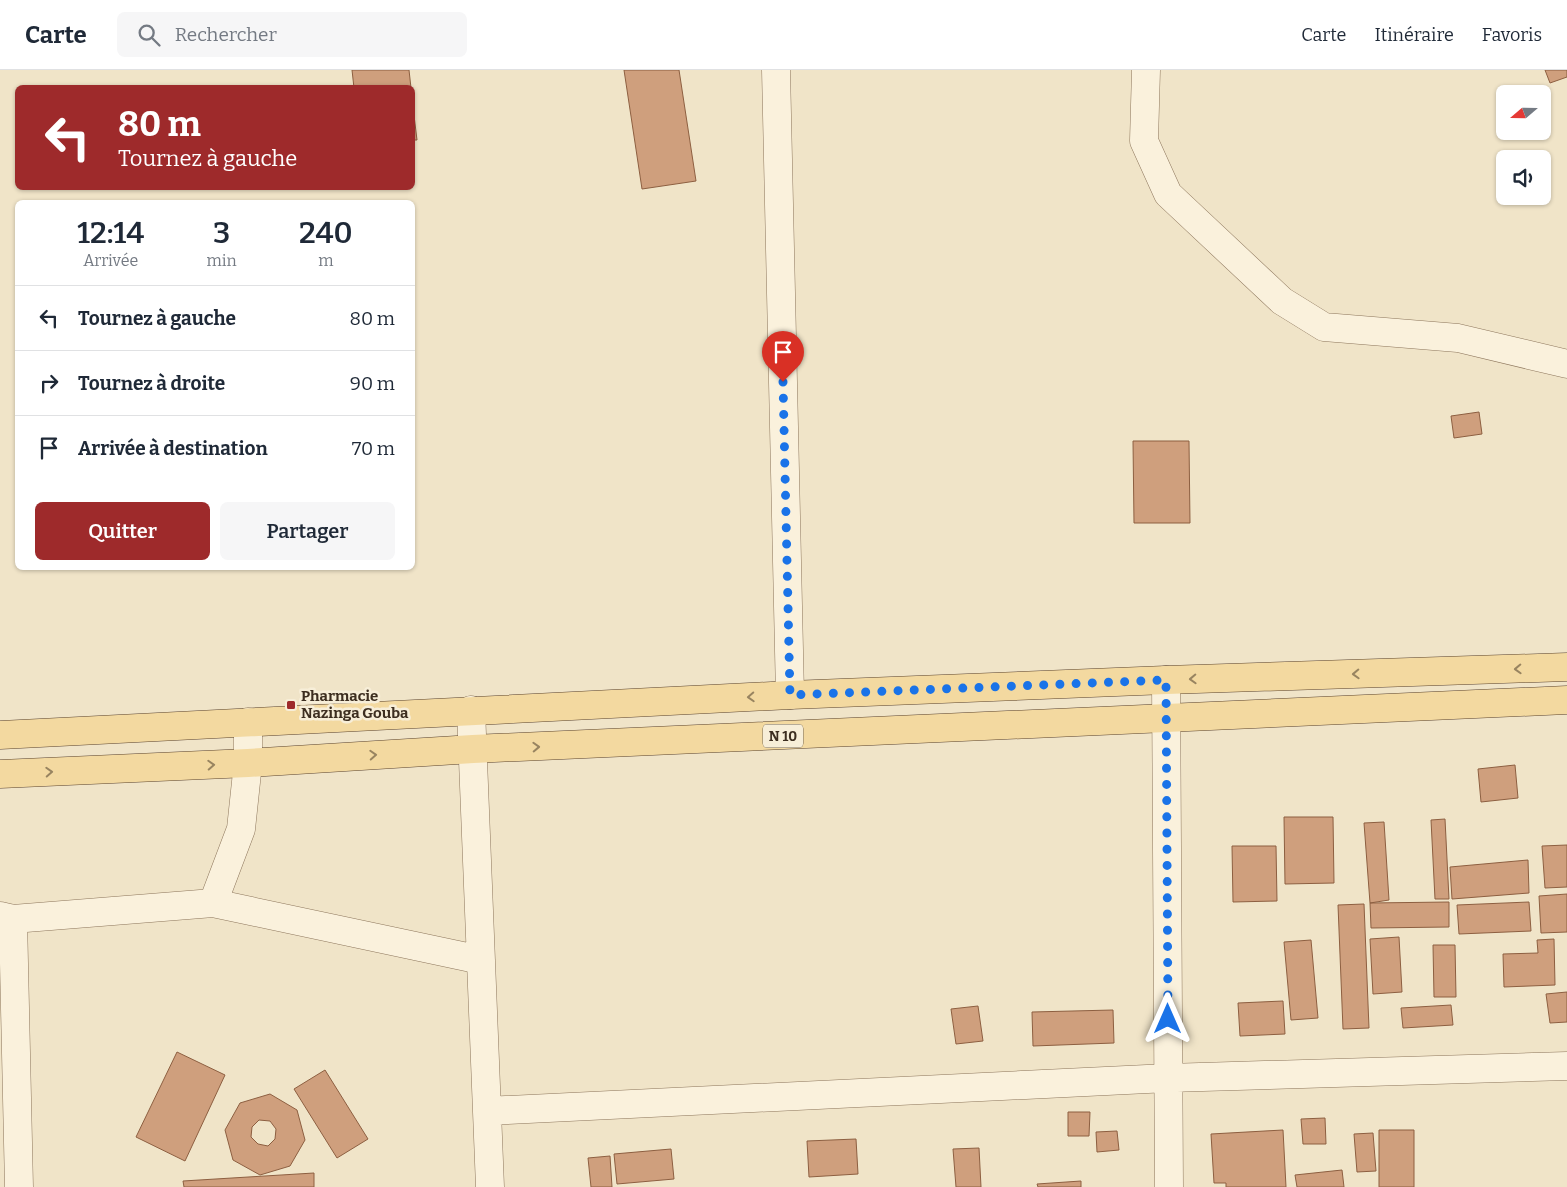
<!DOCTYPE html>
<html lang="fr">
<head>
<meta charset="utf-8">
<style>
  :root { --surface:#fff; --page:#f6f6f7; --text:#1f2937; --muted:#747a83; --line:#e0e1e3; --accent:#9e2a2b }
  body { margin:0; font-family:Bitter,serif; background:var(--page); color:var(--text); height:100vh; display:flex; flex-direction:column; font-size:19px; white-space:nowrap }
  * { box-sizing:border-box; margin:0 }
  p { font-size:16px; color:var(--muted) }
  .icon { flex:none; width:28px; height:28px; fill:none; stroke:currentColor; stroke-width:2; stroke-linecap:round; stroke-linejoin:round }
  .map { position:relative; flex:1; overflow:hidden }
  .side { position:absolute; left:15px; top:130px; width:400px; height:370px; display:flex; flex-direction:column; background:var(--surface); border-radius:8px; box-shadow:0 1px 4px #0004 }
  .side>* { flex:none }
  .hud { position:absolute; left:15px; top:15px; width:400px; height:105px; border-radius:8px; box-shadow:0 1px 4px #0004; background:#9e2a2b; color:#fff; overflow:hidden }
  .needle { width:32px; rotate:250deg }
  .buttons { position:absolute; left:1496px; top:15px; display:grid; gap:10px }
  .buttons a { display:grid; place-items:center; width:55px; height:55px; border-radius:8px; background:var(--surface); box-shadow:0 1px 4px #0004; font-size:25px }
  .pin { position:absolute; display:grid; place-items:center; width:42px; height:42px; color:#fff; margin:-51px -21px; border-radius:50% 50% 50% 0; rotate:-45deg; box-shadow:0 0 5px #0007 }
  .pin .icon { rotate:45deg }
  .me { position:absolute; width:55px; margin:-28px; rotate:0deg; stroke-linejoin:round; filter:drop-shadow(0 0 4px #0008) }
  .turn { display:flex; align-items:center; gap:18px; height:105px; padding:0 20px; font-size:22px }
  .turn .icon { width:65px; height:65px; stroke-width:2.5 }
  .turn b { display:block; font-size:35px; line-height:42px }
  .eta { display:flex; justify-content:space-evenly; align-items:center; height:85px; text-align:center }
  .eta b { font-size:30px; font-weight:600; line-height:35px }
  .action { display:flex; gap:10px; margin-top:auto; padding:10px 20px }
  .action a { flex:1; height:58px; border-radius:8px; background:var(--accent); color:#fff; font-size:20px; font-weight:600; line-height:58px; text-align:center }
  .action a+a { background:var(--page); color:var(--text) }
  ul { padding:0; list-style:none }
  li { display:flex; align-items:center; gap:15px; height:65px; padding:0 20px; border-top:1px solid var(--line) }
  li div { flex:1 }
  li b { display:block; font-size:19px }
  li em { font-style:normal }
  header { display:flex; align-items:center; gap:30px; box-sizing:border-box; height:70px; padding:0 25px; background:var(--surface); border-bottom:1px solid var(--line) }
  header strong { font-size:24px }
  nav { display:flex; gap:28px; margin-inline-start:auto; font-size:18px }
  .search { width:350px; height:45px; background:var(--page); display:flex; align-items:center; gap:12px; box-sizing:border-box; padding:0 18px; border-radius:8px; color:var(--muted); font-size:19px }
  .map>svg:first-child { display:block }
</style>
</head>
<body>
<header>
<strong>Carte</strong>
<div class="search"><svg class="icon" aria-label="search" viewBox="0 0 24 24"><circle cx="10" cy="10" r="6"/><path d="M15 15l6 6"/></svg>Rechercher</div>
<nav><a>Carte</a><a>Itinéraire</a><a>Favoris</a></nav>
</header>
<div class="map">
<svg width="1567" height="1117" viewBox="0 0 1567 1117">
  <rect width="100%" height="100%" fill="#f0e4c8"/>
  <path fill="#cf9f7d" stroke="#8d5f41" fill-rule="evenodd" d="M352,0H409L411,18H354Z
    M624,0H679L696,111L642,119Z
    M1545,0H1567V7L1550,13Z
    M412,29L417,70H412Z
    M1479,342L1482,364L1454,368L1451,346Z
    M1133,371H1189L1190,453H1134Z
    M1515,695L1518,728L1481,732L1478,699Z
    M1284,747H1333L1334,813L1285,814Z
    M1445,749L1449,829H1435L1431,750Z
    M1384,752L1389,830L1370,833L1364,753Z
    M1567,775V817L1545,818L1542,776Z
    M1232,776H1276L1277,831L1233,832Z
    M1528,790L1529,823L1452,829L1450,797Z
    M1567,824V862L1541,863L1539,826Z
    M1449,832V857L1371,858L1370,833Z
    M1529,832L1531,861L1459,864L1457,835Z
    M1364,834L1369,958L1343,959L1338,835Z
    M1399,867L1402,922L1373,924L1370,869Z
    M1554,869L1555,915L1504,917L1503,884L1538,883L1537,870Z
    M1311,870L1318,948L1291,950L1284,872Z
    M1433,875H1455L1456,927H1434Z
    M1567,922V952L1550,953L1546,924Z
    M1283,931L1285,964L1240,966L1238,933Z
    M1451,935L1453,955L1403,958L1401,938Z
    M978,936L983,971L956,974L951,939Z
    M1113,940L1114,973L1033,976L1032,942Z
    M177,982L225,1005L185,1091L136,1067Z
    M325,1000L368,1069L337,1088L294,1019Z
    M270,1024L297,1040L305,1070L290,1096L260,1105L233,1090L225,1060L240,1033ZM259,1050L270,1051L276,1059L275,1069L268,1076L258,1074L251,1067L252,1057Z
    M1068,1042H1090L1089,1066H1068Z
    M1325,1048L1326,1074H1303L1301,1049Z
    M1283,1060L1286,1117H1226V1113H1214L1211,1064Z
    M1379,1060H1414V1117H1379Z
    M1117,1061L1119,1080L1097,1082L1096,1062Z
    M1373,1063L1376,1101L1357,1102L1354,1064Z
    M856,1069L858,1104L809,1107L807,1071Z
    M979,1078L981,1117H956L953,1079Z
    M671,1079L674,1109L617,1114L614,1084Z
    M610,1086L612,1117H591L588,1088Z
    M1342,1100L1344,1117H1297L1295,1105Z
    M314,1103V1117H184L183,1111Z
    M1081,1111V1117H1038L1037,1114Z"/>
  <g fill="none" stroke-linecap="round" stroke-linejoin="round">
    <defs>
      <path id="minor" d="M776,0L790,625
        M1146,0L1144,71L1168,124L1282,231L1324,257L1458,268L1567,294
        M1166,610L1169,1117
        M471,640L490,1117
        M213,833L241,759L248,693V652
        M0,846L13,849L19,1117
        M13,849L213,833L481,890
        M487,1041L1168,1008L1567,996"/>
      <path id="primary" d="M0,665L790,625L1166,610L1567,597
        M0,704L248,693L473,679L1567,630"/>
    </defs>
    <use href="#minor" stroke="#8d765c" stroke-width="29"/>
    <use href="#primary" stroke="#5b4430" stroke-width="29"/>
    <use href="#minor" stroke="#faf1dc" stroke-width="28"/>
    <use href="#primary" stroke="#f3d9a0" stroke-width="28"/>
  </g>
  <defs><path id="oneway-chevron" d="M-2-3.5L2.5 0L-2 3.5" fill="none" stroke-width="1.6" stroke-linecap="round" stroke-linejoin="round" transform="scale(1.25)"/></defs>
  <g stroke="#988460">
    <use href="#oneway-chevron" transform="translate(1518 599) rotate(178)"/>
    <use href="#oneway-chevron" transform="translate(1356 604) rotate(178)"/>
    <use href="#oneway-chevron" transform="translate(1193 609) rotate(178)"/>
    <use href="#oneway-chevron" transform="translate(751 627) rotate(177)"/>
    <use href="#oneway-chevron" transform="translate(536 677) rotate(-2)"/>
    <use href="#oneway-chevron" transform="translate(373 685) rotate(-3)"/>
    <use href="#oneway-chevron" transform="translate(211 695) rotate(-3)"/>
    <use href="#oneway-chevron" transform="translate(49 702) rotate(-3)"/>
  </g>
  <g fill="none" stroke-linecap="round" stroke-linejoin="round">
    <path stroke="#1a73e8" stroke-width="9" stroke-dasharray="0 16.2" d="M783,312L790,625L1166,610L1168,949"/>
  </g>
  <rect fill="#9e2a2b" stroke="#f7eed8" stroke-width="2" x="286" y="630" width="10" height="10" rx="2.5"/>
  <g text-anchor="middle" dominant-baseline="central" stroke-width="5" stroke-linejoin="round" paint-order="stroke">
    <rect fill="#f7eed8" stroke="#756857" stroke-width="1" x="763" y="654.5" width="40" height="23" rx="4"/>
    <g font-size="14" font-weight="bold" fill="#3d2e20">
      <text x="783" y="666">N 10</text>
    </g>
    <g font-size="15" font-weight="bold" fill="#3d2e20" stroke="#f7eed8" text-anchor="start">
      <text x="301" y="626">Pharmacie<tspan x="301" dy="17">Nazinga Gouba</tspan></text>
    </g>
  </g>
</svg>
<div class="buttons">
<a><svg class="needle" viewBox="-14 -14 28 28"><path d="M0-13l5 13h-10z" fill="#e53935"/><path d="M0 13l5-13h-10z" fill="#747a83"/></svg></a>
<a><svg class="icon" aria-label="sound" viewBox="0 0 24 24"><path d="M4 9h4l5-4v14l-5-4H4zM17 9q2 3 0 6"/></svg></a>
</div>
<div class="pin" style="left:783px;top:312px;background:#d93025"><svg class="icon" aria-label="arrive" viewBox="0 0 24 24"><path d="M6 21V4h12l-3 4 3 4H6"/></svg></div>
<svg class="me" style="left:1168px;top:949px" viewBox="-20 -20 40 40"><path d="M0-17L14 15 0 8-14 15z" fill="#1a73e8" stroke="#fff" stroke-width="4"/></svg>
<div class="hud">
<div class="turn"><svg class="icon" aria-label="left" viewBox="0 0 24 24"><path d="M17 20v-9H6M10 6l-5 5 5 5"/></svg><div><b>80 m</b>Tournez à gauche</div></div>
</div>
<section class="side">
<div class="eta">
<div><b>12:14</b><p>Arrivée</p></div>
<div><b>3</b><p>min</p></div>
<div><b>240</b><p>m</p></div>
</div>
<ul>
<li><svg class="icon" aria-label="left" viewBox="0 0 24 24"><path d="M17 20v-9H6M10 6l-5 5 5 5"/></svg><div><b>Tournez à gauche</b></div><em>80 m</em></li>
<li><svg class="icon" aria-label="right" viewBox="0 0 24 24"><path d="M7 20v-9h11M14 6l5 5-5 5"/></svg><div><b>Tournez à droite</b></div><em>90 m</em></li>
<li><svg class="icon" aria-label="arrive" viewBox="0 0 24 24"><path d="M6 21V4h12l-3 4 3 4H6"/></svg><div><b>Arrivée à destination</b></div><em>70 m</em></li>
</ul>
<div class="action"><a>Quitter</a><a>Partager</a></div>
</section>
</div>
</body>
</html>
